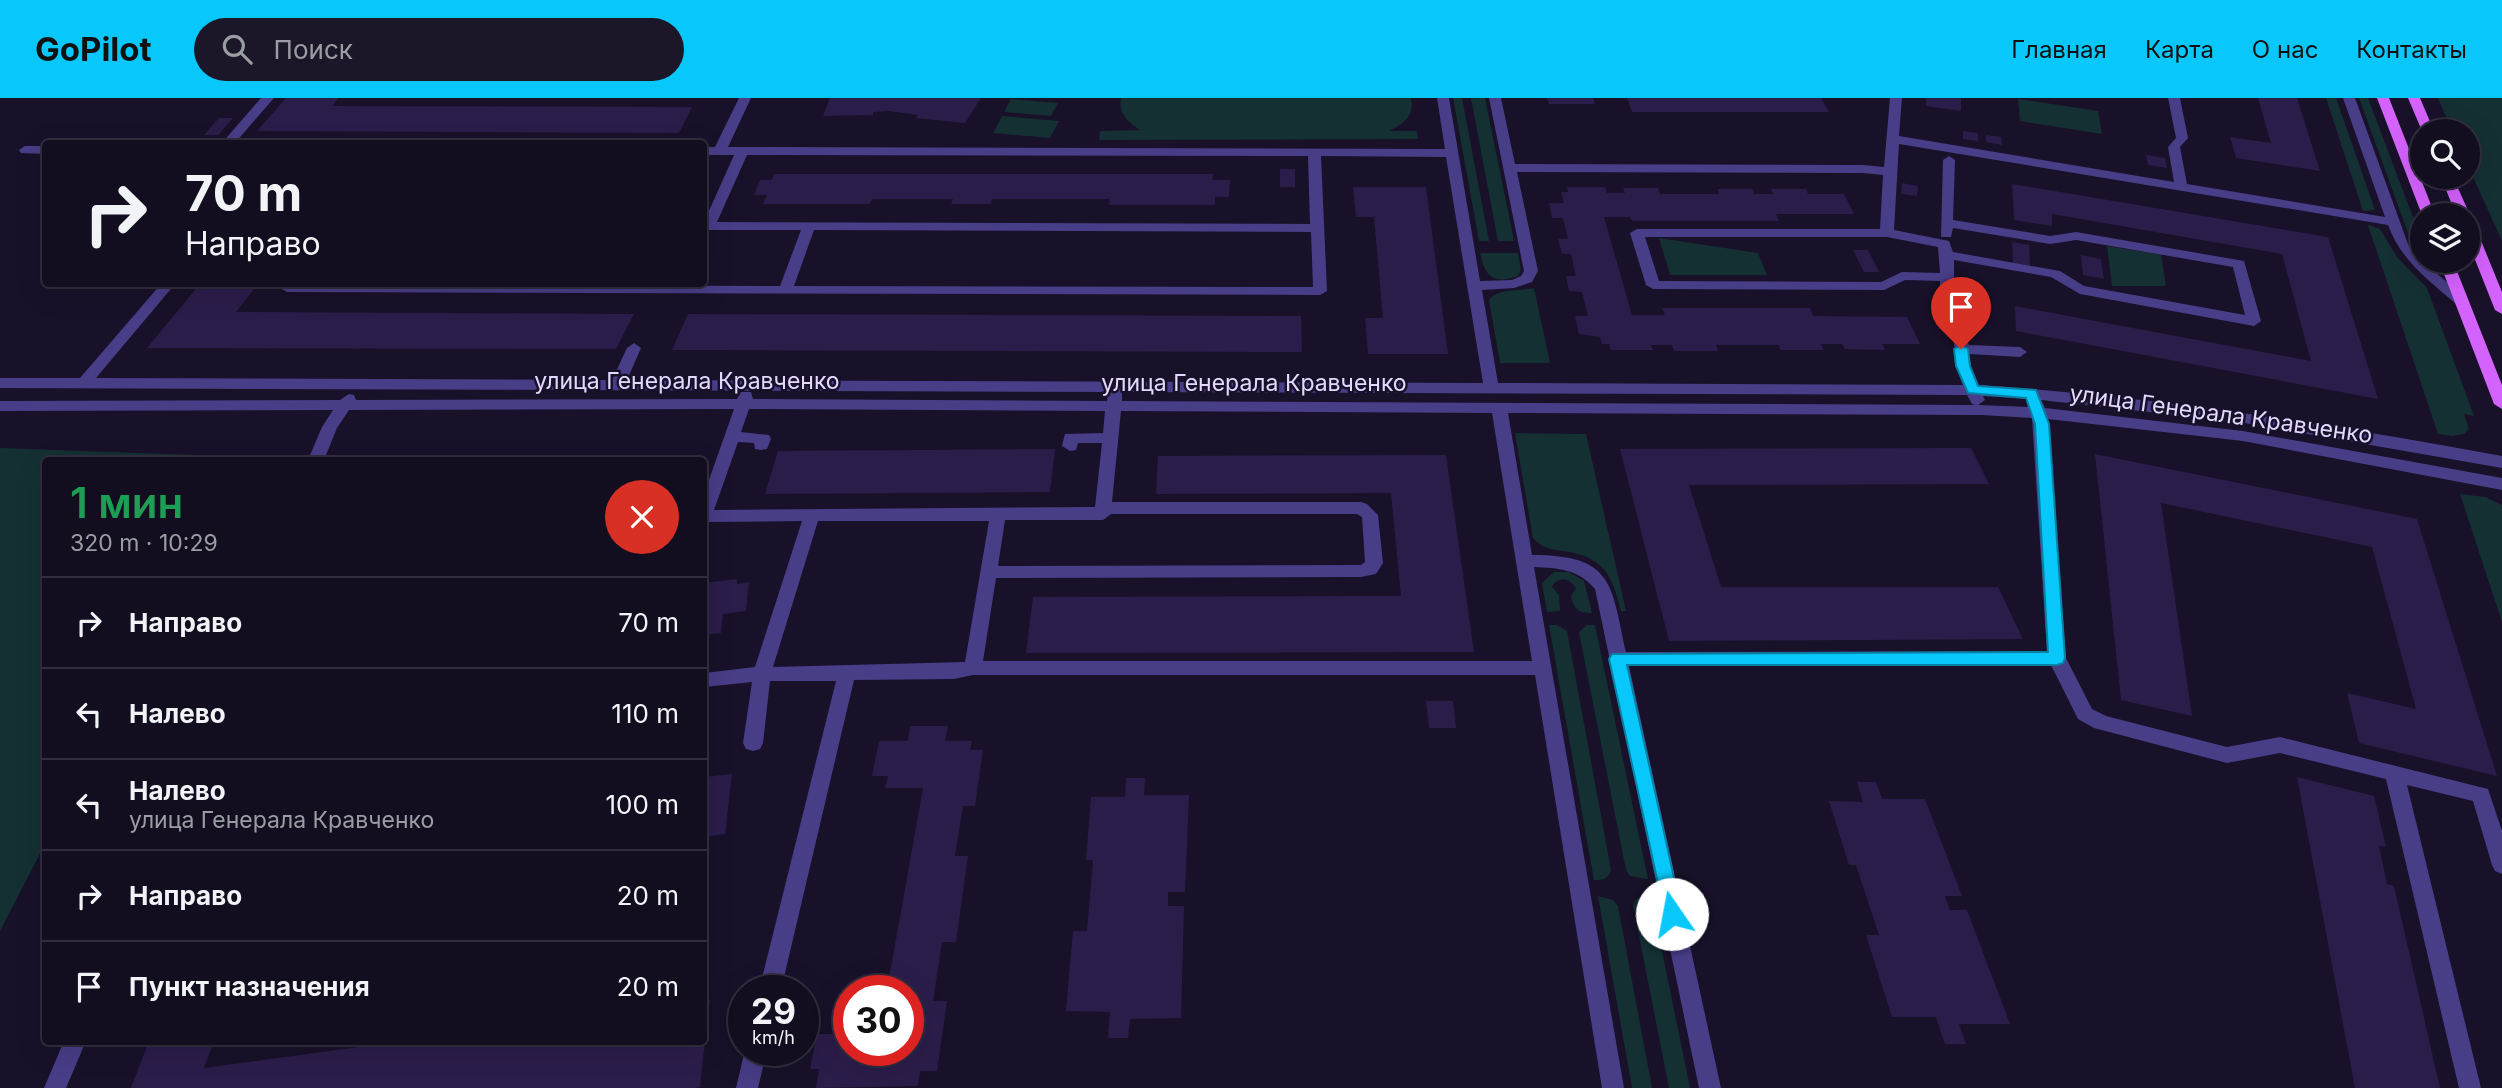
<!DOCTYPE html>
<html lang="ru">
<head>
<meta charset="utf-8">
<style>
  :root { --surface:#120d1f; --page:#1b1628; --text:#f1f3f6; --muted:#9c9ca4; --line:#312d3d; --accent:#08c8fb }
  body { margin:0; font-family:Inter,sans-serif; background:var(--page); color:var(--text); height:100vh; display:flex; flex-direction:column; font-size:26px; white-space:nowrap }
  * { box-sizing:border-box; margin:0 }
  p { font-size:23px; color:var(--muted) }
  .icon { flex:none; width:38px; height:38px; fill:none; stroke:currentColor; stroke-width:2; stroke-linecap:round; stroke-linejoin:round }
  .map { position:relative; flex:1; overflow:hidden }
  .sheet { position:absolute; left:42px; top:359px; width:665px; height:588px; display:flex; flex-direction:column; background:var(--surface); border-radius:7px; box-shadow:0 7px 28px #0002,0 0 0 2px var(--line) }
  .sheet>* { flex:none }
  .hud { position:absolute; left:42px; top:42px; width:665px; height:147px; border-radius:7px; box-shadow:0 7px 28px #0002,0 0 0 2px var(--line); background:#120d1f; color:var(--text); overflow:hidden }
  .tools { position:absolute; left:2410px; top:21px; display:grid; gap:14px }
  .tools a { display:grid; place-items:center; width:70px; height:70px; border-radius:50%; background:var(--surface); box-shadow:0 7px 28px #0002,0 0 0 2px var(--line); font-size:35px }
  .speed { position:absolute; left:728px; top:877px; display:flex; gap:14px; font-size:35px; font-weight:700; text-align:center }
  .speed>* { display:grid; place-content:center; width:91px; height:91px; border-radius:50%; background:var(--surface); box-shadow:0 7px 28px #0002,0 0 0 2px var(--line); line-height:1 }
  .speed small { font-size:18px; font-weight:400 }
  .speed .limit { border:10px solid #d22; background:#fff; color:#111 }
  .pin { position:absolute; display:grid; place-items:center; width:60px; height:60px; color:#fff; margin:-72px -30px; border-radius:50% 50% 50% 0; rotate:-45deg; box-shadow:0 0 7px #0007 }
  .pin .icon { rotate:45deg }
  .me { position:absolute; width:77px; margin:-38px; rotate:348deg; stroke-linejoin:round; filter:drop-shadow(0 0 5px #0008) }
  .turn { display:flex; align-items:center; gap:24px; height:147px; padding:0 28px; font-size:32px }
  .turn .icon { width:91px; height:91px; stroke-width:2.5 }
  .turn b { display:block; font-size:49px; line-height:60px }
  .round { display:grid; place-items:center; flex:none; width:74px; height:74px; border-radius:37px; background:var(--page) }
  .headline { display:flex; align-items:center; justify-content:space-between; height:119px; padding:0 28px }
  h1 { font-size:42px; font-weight:600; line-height:52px; color:#1e9e55 }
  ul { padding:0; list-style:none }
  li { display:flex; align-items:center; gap:21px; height:91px; padding:0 28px; border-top:2px solid var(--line) }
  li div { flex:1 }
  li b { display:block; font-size:26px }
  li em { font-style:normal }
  header { display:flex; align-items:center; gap:42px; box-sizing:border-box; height:98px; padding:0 35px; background:var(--accent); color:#111 }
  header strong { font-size:33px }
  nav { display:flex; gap:38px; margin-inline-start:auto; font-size:24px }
  .search { width:490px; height:63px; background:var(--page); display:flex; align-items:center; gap:18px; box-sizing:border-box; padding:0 24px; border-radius:38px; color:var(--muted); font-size:26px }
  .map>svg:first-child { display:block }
</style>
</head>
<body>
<header>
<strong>GoPilot</strong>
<div class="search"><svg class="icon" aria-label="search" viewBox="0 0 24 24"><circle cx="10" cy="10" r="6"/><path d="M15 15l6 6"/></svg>Поиск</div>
<nav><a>Главная</a><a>Карта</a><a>О нас</a><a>Контакты</a></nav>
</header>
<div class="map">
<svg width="2502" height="990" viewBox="0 0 2502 990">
  <rect width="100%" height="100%" fill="#181129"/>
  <path fill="#143033" d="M1121,0H1411C1415,18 1403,26 1389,33H1417L1418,41L1099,42L1100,33L1140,32C1128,24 1118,16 1121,0Z
    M1453,0H1462L1489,143H1479Z
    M1471,0H1485L1514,143H1498Z
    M2326,0H2336L2375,112L2363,113Z
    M2359,0H2368L2422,143V159L2412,146Z
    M2438,0H2502V143L2468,68V33H2452Z
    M1011,1L1058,5L1051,18L1004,14Z
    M2018,1L2098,13L2102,36L2020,23Z
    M1002,18L1059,23L1050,40L993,35Z
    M2368,127L2380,131L2397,159L2427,190L2474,318L2464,316L2469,331L2464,336L2453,338L2438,336Z
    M1659,140L1758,155L1767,177H1670Z
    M2107,148L2161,157L2166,188H2112Z
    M1480,155H1518L1521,172L1518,178C1493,187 1485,178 1480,155Z
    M1534,190L1550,265H1500L1489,202C1497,190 1521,193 1534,190Z
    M1515,335L1586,336L1626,513H1621C1612,476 1603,458 1562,453C1549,451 1542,450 1533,440Z
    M0,350L222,358L220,362H46L45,746L0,833Z
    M2460,396L2485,399L2502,407V524Z
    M1554,474H1569L1584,483L1592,515C1579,515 1574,512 1571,498L1576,490C1571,482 1563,478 1554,485L1552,489L1559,497L1560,513L1547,514L1542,485Z
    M1549,527H1557L1567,533L1611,772C1608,781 1604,782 1594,782Z
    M1587,527H1595L1648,781L1630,778L1626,772L1579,534Z
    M1598,798L1613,802L1618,808L1652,990H1632Z
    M1641,799H1651L1690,990H1669L1633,807L1635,802Z"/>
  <path fill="#2b1d4a" d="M286,0H338L332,8L692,9L679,35L257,33Z
    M830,0H981L965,25L916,20L918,17L889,13L873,14V17L823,18Z
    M1547,0H1593L1595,6H1549Z
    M1627,0H1821L1829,14H1632Z
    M1926,0H1961V13L1926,8Z
    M2258,0H2297L2320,73L2236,60L2230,39L2271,45Z
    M219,20H233L218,37H204Z
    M1963,33L1978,35V43L1963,41Z
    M1986,37L2001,39L2002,47L1986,44Z
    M2146,57L2165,60L2167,70L2148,67Z
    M1280,71H1295V89H1280Z
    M774,76H1213L1212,82H1230L1229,99H1215V107H1109L1110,101H992L991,106H951L953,101H872L870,106H763L767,97H754L760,82H772Z
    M1902,85L1918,88L1917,98L1901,96Z
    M2012,86L2328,139L2378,301L2016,233L2015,208L2311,263L2282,156L2052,116V128L2014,122Z
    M1353,89H1426L1448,256H1368L1365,220H1383L1374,119H1356Z
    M1567,89H1605L1607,95H1625L1623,90H1658L1660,96H1719L1718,91H1753L1754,96H1773L1771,91H1806L1808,96H1844L1854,116H1776L1779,123H1632L1630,119H1604L1632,217H1665L1662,210H1810L1813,218L1907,219L1920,246H1882L1885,252L1845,251L1842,246H1821L1824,252H1780L1779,247H1716L1718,253H1674L1672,247H1651L1653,252H1611L1609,246H1602L1600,239L1579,236L1575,218H1588L1582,194L1569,193L1566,178H1576L1571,156H1562L1558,141H1568L1563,120H1552L1549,105H1564L1561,94H1568Z
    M2012,144L2029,147L2030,168L2013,165Z
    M1853,152H1868L1879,174H1864Z
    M2081,157L2101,161L2104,181L2083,177Z
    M200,186H258L236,214L634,216L616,251L147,250Z
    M688,216L1301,218L1302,254L672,252Z
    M1971,350L1989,386L1689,387L1721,489H1998L2023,541L1669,543L1620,351Z
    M1055,351L1050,394L765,396L778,353Z
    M2095,356L2417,421L2497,678L2359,645L2347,595L2416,611L2372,449L2161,405L2192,618L2121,602Z
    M1446,357L1474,554L1026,555L1033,499L1401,498L1391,395L1156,396L1158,358Z
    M737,481V486L749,484L746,513L723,516L721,535L704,537V485Z
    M1426,603H1453L1456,630H1429Z
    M910,628H948L945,643H972L970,652H983L975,708H963L955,758H968L956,844H942L933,903H947L937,973H920L918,988L816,990L819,971H810L817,936H833L834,930L849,929V952H908V892H887L923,690H885L888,678H872L879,643H908Z
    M732,676L725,736L704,739V679Z
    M2297,679L2374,698L2386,749L2379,748L2387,786L2394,788L2440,990H2355Z
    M1126,680H1145L1144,697H1189L1185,794H1168V808H1184L1181,920L1130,921L1128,940H1108L1110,914L1066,913L1073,833H1087L1093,762H1086L1091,699H1125Z
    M1857,684H1876L1882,701H1925L1962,798H1945L1950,812H1967L2010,926H1959L1966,946H1945L1936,919H1892L1866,837H1879L1856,767H1849L1829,703L1863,704Z
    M710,902L705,943L704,942V903Z
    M149,943H214L204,970L403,943H705L700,989L696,990H131Z"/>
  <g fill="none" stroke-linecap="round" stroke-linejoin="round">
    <path fill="#483d87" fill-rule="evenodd" d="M261,0H274L234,46H221Z
      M739,0H751L728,49L1445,51L1437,0H1449L1480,183L1512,182L1521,178L1524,173L1489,0H1501L1515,66L1863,67L1884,69L1890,0H1902L1899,38L2174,84L2168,49L2176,40L2168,0H2180L2188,40L2180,49L2187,86L2385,119L2343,0H2355L2408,146L2422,163L2467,201V207H2457C2429,182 2401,163 2388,127L1899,46L1894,132L1949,143L1953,154L2060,173L2084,188L2245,217L2233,169L2076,142L2050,146L1953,130L1951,139H1941L1943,62L1949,58L1955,62L1953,122L2050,138L2076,134L2244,163L2261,223L2254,228L2080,196L2051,179L1954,162V209L1947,213L1940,209V183L1905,182L1884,192L1653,191L1646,187L1630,135L1637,131H1880L1883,77L1863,75L1517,74L1538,173L1532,184L1514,190L1482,192L1498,285L1963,287C1957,272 1955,260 1954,244L1961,239L1966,241L1969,247L2020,249L2027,254L2020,259L1969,256L1971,268L1979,287C2155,299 2328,326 2502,358V370L2239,324L2041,302L2045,310L2243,333L2502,380V392L2243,343L2048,321L2066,560L2092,611L2106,618L2227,649L2280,639L2488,691L2502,733V776L2495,773L2492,767L2473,703L2407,687L2481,990H2459L2386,681L2280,655L2227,665L2094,630L2078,621L2051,567L1629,568L1721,990H1699L1595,491C1578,471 1559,470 1534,469L1624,990H1602L1535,577H973L954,581L854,582L781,892H759L836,583H770L763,645L760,651L753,653L746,651L743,645L752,584L704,589V575L755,569L802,423L704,424V396L734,311L349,312L337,330L324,362H308L322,329L333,312L0,313V303L340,302L349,296L354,297L356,302L737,301L741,294H751L753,301L1107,303L1108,294L0,290V280H80L161,186H175L96,280L612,282L627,250L634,245L641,250L627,282L1483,285L1446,59L1321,58L1327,193L1320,197L287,194L280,190L283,186L780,188L801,132H704V124L734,57H704V49H715ZM747,57L1308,58L1310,126L717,124ZM814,132L1311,134L1313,189L794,188ZM1645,139H1887L1938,149L1940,175L1902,174L1881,184L1659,183ZM1122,294L1967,297L1972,306L1976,307L1122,303ZM1983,298L2029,301V309L1978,307L1985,302ZM749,311L1105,313L1103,335L1065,336L1062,348L1070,353L1076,352L1078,345H1102L1095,409L714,412L738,344L754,345L755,351L761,352L767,351L771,341L769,337L741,334ZM1121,313L1492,315L1532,563H983L996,480L1361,479L1376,476L1383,465L1378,417L1367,406L1361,404H1112ZM1508,315L1981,317L2032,320L2047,553L1626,554C1611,486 1614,457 1532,457ZM1111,416H1357L1362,419L1365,464L1361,467L998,468L1005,422H1103ZM818,423H989L965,564L773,569Z
      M25,48H46V56L21,55L19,52Z
      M64,943H86L66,990H44Z
      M745,952H767L758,990H736Z"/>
    <path fill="#d462fd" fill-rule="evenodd" d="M2377,0H2389L2435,117H2422Z
      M2408,0H2420L2434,33H2422Z
      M2441,79H2453L2470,117L2468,120V117H2456Z
      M2468,124L2475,128L2502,194V216L2495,212L2468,144Z
      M2439,163H2453L2502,287V311L2494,306Z"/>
  </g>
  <path fill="#08c8fb" stroke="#0582a3" stroke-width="2" d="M1961,247L1968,251L1970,268L1978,288L2036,292L2049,326L2065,560L2063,565L2057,567H1627L1682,816L1679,822L1672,825L1666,822L1609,561L1612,556L2048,554L2035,326L2026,300L1968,295L1956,268L1954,251Z"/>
  <g text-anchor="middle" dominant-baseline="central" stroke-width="5" stroke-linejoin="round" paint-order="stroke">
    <g font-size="23" fill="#e2d9fe" stroke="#181129">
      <text x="687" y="283">улица Генерала Кравченко</text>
      <text x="1254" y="285">улица Генерала Кравченко</text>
      <text transform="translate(2221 316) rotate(8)">улица Генерала Кравченко</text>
    </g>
  </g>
</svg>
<div class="tools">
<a><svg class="icon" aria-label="search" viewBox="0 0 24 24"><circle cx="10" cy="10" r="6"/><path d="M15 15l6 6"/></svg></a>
<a><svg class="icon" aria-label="layers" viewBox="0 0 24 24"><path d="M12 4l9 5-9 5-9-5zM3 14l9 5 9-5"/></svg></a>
</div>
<div class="speed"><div>29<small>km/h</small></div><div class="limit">30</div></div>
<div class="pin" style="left:1961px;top:251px;background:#d93025"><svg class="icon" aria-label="arrive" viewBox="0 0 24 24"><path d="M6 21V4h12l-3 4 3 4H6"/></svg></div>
<svg class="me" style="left:1672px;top:816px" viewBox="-20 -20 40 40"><circle r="19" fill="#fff"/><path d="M0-13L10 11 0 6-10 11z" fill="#08c8fb"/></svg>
<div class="hud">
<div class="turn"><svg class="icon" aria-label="right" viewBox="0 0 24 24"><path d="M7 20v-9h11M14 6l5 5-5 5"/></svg><div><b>70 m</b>Направо</div></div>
</div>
<section class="sheet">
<div class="headline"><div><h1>1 мин</h1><p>320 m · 10:29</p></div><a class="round" style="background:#d93025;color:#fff"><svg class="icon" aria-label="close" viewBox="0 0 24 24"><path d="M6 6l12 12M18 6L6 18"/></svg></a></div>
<ul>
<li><svg class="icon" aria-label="right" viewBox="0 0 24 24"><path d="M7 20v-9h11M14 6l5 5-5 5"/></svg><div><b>Направо</b></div><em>70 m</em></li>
<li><svg class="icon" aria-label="left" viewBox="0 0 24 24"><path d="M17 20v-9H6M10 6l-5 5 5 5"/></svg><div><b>Налево</b></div><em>110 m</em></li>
<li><svg class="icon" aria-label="left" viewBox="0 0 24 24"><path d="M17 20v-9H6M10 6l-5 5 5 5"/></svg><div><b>Налево</b><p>улица Генерала Кравченко</p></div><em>100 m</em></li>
<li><svg class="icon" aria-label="right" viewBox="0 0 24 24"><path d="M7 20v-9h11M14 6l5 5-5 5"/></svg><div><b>Направо</b></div><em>20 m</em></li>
<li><svg class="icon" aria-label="arrive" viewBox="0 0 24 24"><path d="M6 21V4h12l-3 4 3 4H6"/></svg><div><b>Пункт назначения</b></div><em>20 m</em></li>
</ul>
</section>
</div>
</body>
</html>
